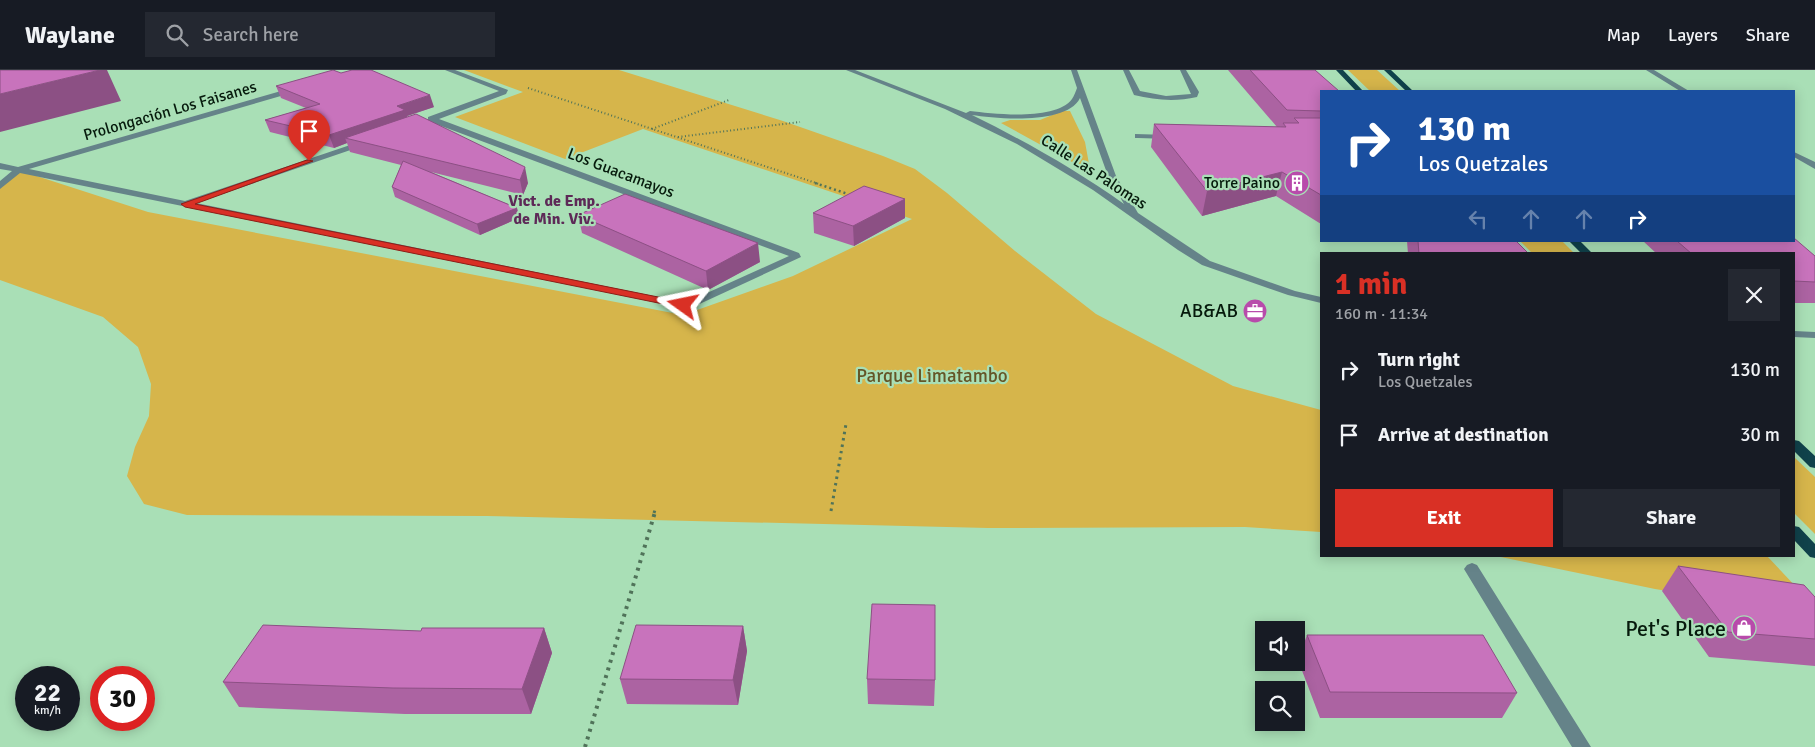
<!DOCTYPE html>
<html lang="en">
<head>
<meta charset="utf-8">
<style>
  :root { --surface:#171b24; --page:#242831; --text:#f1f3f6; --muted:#9ea1a6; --line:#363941; --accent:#d93025 }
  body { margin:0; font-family:Signika,sans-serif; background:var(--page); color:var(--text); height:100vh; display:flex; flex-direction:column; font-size:19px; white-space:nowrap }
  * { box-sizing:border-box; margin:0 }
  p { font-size:16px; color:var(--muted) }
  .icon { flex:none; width:28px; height:28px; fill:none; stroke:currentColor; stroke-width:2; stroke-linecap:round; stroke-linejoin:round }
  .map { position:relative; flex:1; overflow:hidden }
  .side { position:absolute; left:1320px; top:182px; width:475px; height:305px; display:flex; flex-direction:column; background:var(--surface); border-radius:0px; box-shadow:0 2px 12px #0003 }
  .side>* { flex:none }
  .top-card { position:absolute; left:1320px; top:20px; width:475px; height:152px; border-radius:0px; box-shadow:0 2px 12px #0003; background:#1a4fa0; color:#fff; overflow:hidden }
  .buttons { position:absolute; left:1255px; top:551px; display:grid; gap:10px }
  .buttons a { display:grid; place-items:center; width:50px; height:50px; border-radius:0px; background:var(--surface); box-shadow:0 2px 12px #0003; font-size:25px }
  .speed { position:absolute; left:15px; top:596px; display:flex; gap:10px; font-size:25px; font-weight:700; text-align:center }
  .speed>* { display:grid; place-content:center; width:65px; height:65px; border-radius:50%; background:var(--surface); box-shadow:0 2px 12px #0003; line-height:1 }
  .speed small { font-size:12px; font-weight:400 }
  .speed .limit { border:8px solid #d22; background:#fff; color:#111 }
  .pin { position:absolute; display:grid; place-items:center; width:42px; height:42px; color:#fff; margin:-51px -21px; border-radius:50% 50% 50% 0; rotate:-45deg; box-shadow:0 0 5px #0007 }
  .pin .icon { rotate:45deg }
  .me { position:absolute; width:55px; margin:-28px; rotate:282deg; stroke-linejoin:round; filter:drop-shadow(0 0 4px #0008) }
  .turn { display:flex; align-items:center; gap:18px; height:105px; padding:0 15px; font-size:22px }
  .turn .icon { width:65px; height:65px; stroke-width:2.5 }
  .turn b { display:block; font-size:35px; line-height:42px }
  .lanes { display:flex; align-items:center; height:48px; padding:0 15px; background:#0003; justify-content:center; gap:25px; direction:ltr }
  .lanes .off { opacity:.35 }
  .round { display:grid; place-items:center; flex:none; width:52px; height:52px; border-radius:0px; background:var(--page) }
  .overview { display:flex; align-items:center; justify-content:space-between; height:85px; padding:0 15px }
  h1 { font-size:30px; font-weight:800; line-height:38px; color:var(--accent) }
  .action { display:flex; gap:10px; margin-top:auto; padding:10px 15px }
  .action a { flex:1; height:58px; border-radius:0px; background:var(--accent); color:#fff; font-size:20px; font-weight:800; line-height:58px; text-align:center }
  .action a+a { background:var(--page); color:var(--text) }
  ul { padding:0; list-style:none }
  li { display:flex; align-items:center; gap:15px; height:65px; padding:0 15px }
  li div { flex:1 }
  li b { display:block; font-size:19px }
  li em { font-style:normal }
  header { display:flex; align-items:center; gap:30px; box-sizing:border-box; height:70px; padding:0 25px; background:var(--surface); border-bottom:1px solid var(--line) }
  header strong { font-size:24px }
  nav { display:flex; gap:28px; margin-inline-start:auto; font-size:18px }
  .search { width:350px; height:45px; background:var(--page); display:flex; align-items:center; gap:12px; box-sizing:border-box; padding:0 18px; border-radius:0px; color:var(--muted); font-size:19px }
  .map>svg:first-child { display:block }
</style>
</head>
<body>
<header>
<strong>Waylane</strong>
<div class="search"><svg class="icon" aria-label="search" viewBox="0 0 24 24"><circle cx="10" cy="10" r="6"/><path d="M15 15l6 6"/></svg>Search here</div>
<nav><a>Map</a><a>Layers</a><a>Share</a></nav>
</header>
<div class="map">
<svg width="1815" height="677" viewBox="0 0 1815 677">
  <rect width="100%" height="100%" fill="#a9dfb6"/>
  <path fill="#d6b54b" d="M464,0H619L783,51L883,86L915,99L947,123L1015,181L1096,244L1233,316L1321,340V462L1245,457L988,458L487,446L187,445L144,434L127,406L135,377L149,346L151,314L138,277L103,247L0,210V116L18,100L148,142L683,245L793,206L912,149L643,59L565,89L455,47L523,22Z
    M1348,0H1377L1400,21H1370Z
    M1062,41H1070L1085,72L1089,94L1081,97L1001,53L1010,50H1040Z
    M1520,171H1562L1575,184H1533Z
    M1794,387L1815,407V464L1794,443Z
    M1496,486H1767L1815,537L1784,540L1655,519Z"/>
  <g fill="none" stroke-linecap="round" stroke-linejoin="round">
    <path stroke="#507359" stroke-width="2" stroke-dasharray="1 2.5" stroke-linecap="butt" d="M528,18L819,114
      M652,59L729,30
      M678,67L800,52"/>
    <path stroke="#507359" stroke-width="2.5" stroke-dasharray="2 3" stroke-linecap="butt" d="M815,113L848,124"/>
    <path stroke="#507359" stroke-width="3" stroke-dasharray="2.5 4" stroke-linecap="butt" d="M831,441L846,354
      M654,443L656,437"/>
    <path stroke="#507359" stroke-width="4" stroke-dasharray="3 5" stroke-linecap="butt" d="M585,677L655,442"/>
    <path fill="#658389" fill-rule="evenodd" d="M445,0H455L508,20L506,24L439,49L799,183L801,187L693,237L683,238L20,103L0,119V111L12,101L0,99V93L18,97L295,17H298V21L29,99L185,131L365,70H368V74L196,133L683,232H687L789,186L428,51V47L499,21Z
      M846,0H855L966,43L970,41C994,44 1056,51 1072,29C1074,26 1076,21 1077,18L1071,0H1077L1116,106L1138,143L1210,191L1295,221L1321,227V233L1288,225L1202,195L1178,180L1093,120L1017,74L945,39ZM1080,28L1108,106L1124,134C1076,100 1025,71 972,45C997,49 1067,55 1080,28Z
      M1123,0H1129L1140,21L1166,26L1191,24L1180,0H1186L1199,22L1197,27C1175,32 1155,30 1134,25Z
      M1646,0H1654L1689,21H1680Z
      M1135,64L1169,65L1173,67L1169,69L1138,68H1135Z
      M1794,82L1815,92V99L1794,87Z
      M1794,261L1815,262V268L1794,267Z
      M1472,493L1477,495L1591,677H1572L1464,499L1467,495Z"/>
    <path fill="#10424b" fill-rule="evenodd" d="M1336,0H1343L1363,21H1356Z
      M1384,0H1391L1413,21H1406Z
      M1569,171H1580L1593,184H1582Z
      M1794,370L1799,371L1815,386V398L1810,397L1794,381Z
      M1794,456L1799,457L1815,474V488L1810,487L1794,470Z"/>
  </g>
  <path fill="#ac63a2" d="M1228,0H1315L1321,21V154L1276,126L1202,146L1151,77L1154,54L1277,57Z
    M276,16L434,37L407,46V47L528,113L523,125L431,102L517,138L519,148L480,165L395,127L392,117L401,95L350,82L347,73L334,78L270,62L265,50L306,38L281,28Z
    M905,129V148L854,176L814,163L813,143Z
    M578,145L760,192L708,220L582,163Z
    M1404,171H1516L1529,184H1408L1407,171Z
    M1643,171H1794L1815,186V233H1794V184H1657Z
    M1678,496L1815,527V596L1709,587L1662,521Z
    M743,556L747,581L738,635L627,634L620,609Z
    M544,558L552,583L531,644H405L239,637L223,612L421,561Z
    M1307,565L1517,623L1502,648H1320L1298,590Z
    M867,609L935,610L934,636L868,634Z"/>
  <path fill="#8c5084" d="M100,0H107L121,31L0,62V24Z
    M430,25L434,37L407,46L409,52L345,68L347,73L334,78L329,65L397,36Z
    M525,97L528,113L523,125L520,110Z
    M1282,102L1276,126L1202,146L1207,121Z
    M905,129V148L854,176L853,156Z
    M517,138L519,148L480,165L477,154Z
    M758,173L760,192L708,220L706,201Z
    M743,556L747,581L738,635L733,610Z
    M544,558L552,583L531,644L522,619Z"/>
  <path fill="#c873bc" stroke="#8c5084" d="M0,0H100L0,24Z
    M333,0L341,3L352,0H371L430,25L397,36L405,40L329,65L265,50L320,34L276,16Z
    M1250,0H1315L1339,21H1321V41L1287,40Z
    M416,44L525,97L520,110L345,68Z
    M1294,48H1321V125L1282,102L1207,121L1154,54L1286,57L1283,53H1299Z
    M403,91L517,138L477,154L392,117Z
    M864,116L905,129L853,156L813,143Z
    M625,124L758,173L706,201L578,145Z
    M1794,168L1815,186V212L1794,211V184H1692L1677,171H1794Z
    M1418,171H1516L1529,184H1419Z
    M1678,496L1804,515L1815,527V569L1728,562Z
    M872,534L935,535V610L867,609Z
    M263,555L421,561L422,558H544L522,619L393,618L223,612Z
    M636,555L743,556L733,610L620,609Z
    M1307,565H1483L1517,623L1330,622Z"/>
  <path fill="#d93025" stroke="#8d1f18" d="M307,90L313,91L195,134L683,232L688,235L683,238L185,137L181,134Z"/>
  <defs>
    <symbol id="building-disc" viewBox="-11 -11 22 22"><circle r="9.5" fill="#b84bab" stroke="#a9dfb6"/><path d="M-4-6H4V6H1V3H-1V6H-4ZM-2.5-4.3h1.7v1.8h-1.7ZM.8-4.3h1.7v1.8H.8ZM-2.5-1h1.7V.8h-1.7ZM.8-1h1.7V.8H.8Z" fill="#fff"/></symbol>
    <symbol id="office-disc" viewBox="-11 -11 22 22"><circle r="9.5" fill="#b84bab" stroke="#a9dfb6"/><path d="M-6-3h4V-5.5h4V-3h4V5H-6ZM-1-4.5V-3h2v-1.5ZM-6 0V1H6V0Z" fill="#fff"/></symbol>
    <symbol id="shop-disc" viewBox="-11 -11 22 22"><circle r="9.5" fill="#b84bab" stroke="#a9dfb6"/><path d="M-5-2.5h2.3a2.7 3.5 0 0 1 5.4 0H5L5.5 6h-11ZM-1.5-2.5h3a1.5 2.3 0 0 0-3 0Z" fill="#fff"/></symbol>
  </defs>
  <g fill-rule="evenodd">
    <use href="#building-disc" x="1283" y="99" width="28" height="28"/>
    <use href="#office-disc" x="1241" y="227" width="28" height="28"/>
    <use href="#shop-disc" x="1730" y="544" width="28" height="28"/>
  </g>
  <g text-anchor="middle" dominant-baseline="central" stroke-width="4.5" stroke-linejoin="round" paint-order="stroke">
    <g font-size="16" fill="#061a0c" stroke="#a9dfb6">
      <text transform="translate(170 41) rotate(-16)">Prolongación Los Faisanes</text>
      <text transform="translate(1094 102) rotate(33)">Calle Las Palomas</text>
      <text transform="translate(621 103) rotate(21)">Los Guacamayos</text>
    </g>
    <g font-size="16" fill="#061a0c" stroke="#a9dfb6" text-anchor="end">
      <text x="1280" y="113">Torre Paino</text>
    </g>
    <g font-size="16" font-weight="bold" fill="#5d2957" stroke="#a9dfb6">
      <text x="554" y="131">Vict. de Emp.<tspan x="554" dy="18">de Min. Viv.</tspan></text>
    </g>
    <g font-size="19" fill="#061a0c" stroke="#a9dfb6" text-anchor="end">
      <text x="1238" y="241">AB&amp;AB</text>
    </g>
    <g font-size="19" fill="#655627" stroke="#a9dfb6">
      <text x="932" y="306">Parque Limatambo</text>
    </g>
    <g font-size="22" fill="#061a0c" stroke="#a9dfb6" text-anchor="end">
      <text x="1726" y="558">Pet's Place</text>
    </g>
  </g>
</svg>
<div class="buttons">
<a><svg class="icon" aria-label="sound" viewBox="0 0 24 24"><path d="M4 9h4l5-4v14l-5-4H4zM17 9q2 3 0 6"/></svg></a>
<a><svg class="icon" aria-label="search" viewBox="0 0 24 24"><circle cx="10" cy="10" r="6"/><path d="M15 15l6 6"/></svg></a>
</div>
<div class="speed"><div>22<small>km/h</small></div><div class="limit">30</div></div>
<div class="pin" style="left:309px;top:91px;background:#d93025"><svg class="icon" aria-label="arrive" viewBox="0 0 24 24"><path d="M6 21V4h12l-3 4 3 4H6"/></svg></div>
<svg class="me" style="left:683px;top:235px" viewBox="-20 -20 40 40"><path d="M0-17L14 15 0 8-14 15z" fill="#d93025" stroke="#fff" stroke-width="4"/></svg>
<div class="top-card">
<div class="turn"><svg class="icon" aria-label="right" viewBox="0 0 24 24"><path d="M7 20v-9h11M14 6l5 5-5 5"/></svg><div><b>130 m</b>Los Quetzales</div></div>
<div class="lanes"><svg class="icon off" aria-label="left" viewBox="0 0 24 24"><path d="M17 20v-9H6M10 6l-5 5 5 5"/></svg><svg class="icon off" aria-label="ahead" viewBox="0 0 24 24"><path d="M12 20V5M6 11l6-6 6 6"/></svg><svg class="icon off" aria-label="ahead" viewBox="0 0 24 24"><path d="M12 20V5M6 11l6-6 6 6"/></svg><svg class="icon" aria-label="right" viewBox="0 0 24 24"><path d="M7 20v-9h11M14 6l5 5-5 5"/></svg></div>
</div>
<section class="side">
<div class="overview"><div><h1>1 min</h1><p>160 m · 11:34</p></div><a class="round"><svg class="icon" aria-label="close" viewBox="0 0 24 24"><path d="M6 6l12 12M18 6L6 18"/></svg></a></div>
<ul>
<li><svg class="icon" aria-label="right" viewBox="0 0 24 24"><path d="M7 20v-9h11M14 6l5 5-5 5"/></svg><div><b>Turn right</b><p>Los Quetzales</p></div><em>130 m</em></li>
<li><svg class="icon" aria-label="arrive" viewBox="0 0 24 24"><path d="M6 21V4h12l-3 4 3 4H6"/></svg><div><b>Arrive at destination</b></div><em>30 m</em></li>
</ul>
<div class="action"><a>Exit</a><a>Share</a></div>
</section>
</div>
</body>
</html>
